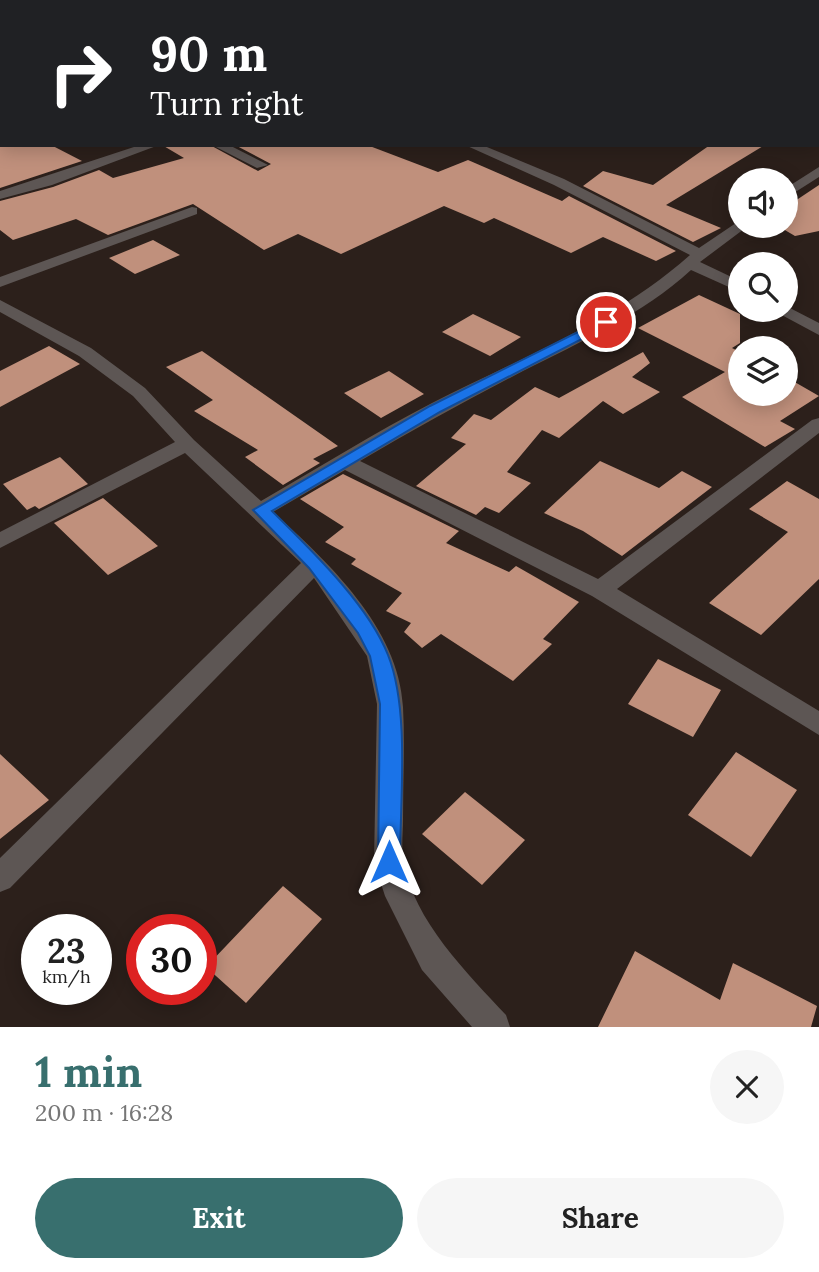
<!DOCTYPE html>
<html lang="en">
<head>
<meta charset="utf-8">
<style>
  :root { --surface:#fff; --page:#f6f6f6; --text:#222; --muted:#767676; --accent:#386f6e }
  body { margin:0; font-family:Lora,serif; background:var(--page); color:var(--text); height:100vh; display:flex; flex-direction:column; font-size:26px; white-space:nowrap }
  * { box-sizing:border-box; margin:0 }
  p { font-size:23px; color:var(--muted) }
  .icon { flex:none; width:38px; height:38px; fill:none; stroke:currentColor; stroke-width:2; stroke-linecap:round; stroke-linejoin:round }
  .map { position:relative; height:1027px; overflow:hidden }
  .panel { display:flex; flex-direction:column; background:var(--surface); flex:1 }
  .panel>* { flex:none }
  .banner { position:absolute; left:0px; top:0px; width:819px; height:147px; box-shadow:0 4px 18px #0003; background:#202124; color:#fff; overflow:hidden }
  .controls { position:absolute; left:728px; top:168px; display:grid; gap:14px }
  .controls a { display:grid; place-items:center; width:70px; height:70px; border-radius:50%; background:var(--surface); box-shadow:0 4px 18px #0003; font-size:35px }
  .speed { position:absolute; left:21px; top:914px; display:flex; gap:14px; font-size:35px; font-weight:700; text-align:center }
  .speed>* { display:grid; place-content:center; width:91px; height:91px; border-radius:50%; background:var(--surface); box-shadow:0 4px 18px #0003; line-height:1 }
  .speed small { font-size:18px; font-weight:400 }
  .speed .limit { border:10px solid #d22; background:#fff; color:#111 }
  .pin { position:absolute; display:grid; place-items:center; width:60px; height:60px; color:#fff; margin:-30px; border:4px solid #fff; border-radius:50%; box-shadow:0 2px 7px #0007 }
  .me { position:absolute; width:77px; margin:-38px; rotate:0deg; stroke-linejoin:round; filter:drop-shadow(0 0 5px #0008) }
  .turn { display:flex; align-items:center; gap:24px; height:147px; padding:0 35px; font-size:32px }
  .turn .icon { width:91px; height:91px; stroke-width:2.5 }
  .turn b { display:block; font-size:49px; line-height:60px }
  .round { display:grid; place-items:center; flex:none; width:74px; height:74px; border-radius:37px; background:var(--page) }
  .head { display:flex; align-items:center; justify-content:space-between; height:119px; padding:0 35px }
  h1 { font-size:42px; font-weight:800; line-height:52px; color:var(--accent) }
  .cta { display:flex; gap:14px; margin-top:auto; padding:14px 35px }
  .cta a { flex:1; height:80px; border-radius:42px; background:var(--accent); color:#fff; font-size:28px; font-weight:800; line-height:80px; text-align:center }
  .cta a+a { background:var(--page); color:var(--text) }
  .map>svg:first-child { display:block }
</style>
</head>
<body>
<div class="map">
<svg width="819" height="1027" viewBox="0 0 819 1027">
  <rect width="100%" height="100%" fill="#2c201b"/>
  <path fill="#c0907c" d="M0,145H51L82,161L0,188Z
    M162,145H210L258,171L271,164L235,145H367L438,172L468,160L562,201L569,196L676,251L656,261L603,237L571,253L494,218L484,223L444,206L341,254L298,234L264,250L193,204L108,235L76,219L13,240L0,230V201L53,187L99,170L113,178L184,158Z
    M710,145H765L666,205L721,228L693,242L583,186L603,171L653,185Z
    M819,185V231L795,236L778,226H786V207Z
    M153,240L180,255L135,274L109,258Z
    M699,295L740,314V343L732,348L740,352V394H786V377L819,396L780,421L795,429L765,447L682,397L725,372L638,328Z
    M473,314L521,337L490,356L442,332Z
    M49,346L80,364L0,407V371Z
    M202,351L338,446L313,459L320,463L283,485L245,457L258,450L194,411L213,400L166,367Z
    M643,352L650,363L632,377L660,392L623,414L603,401L559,438L542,430L507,472L531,483L499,513L485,507L476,515L416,486L466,444L451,438L474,414L491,420L535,387L559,398Z
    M389,371L424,394L381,418L344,393Z
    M60,457L88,484L39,509L35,506L27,510L3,484Z
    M600,461L659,488L682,471L712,487L622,556L583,531L544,513Z
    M343,474L459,531L446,543L509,572L516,566L579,602L543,639L552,644L513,681L441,634L422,648L404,632L411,623L386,611L402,593L351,564L356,559L325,542L344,527L300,499Z
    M787,481L819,499V579L761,635L709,603L788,532L749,509Z
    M103,498L158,546L108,575L54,523Z
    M658,659L721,690L693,737L628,704Z
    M736,752L797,790L751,857L688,815Z
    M0,754L49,800L0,839Z
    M465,792L525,840L482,885L422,834Z
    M283,886L322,919L246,1003L206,967Z
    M635,951L720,1000L733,963L817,1006L811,1027H598Z"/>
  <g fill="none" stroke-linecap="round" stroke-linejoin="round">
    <path fill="#5d5654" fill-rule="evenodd" d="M52,0H63L51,2Z
      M141,0H185L186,2H143Z
      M318,0H328L317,2Z
      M470,0H480L470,2Z
      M634,0H644L634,2Z
      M778,0H788V2H778Z
      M2,28V35H0V29Z
      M817,78H819V84H817Z
      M0,86H2V92H0Z
      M140,145H159L52,185L0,199V191Z
      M212,145H229L268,165L257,168Z
      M465,145H482L564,179L699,248L736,223L748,226L700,262L740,281V292L691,270C642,315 582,341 523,371C468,400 414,429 360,461L598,579L812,420L819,418V433L617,589L819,711V735L592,596L345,470L273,512C328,562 399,628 403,707C405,744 403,782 403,819C403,833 401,849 404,862C413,920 468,974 506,1015L510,1027H472L422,970L385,896L374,862L377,704L367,656L314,578L10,888L0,892V858L301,563L185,453L0,548V532L175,442L133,396L79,356L0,312V300L91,348L145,388L194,440L261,501C318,468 374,433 432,403C521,358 616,321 690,255L554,185Z
      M819,167V177L786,198V188Z
      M192,207L197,208V214L0,287V277Z
      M786,306L819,323V335L778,313L776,310H786Z"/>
  </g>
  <path fill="#1a73e8" stroke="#114b97" stroke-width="2" d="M606,318L613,322L611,324L440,412L272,511C310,549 368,604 388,655C410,710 400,801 400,862L396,869L389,872L381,869L378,862L380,704L370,656L358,633L309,568L253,510L430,406Z"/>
</svg>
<div class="controls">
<a><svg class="icon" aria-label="sound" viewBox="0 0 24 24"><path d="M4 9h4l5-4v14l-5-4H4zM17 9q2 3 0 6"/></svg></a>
<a><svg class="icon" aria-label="search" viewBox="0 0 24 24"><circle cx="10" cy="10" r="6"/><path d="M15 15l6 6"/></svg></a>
<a><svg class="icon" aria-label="layers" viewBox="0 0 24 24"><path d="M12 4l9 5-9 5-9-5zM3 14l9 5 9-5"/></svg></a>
</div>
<div class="speed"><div>23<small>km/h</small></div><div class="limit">30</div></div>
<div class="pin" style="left:606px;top:322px;background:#d93025"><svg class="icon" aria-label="arrive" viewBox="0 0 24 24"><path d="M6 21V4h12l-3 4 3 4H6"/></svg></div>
<svg class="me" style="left:389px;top:862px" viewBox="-20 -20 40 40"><path d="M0-17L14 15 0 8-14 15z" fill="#1a73e8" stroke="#fff" stroke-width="4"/></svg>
<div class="banner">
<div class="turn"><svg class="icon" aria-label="right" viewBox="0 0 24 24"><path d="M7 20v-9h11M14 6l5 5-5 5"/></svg><div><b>90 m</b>Turn right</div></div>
</div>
</div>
<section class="panel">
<div class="head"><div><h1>1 min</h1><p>200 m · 16:28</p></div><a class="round"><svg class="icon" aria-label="close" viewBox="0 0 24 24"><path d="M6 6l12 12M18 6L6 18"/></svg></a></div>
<div class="cta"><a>Exit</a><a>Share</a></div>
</section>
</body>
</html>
